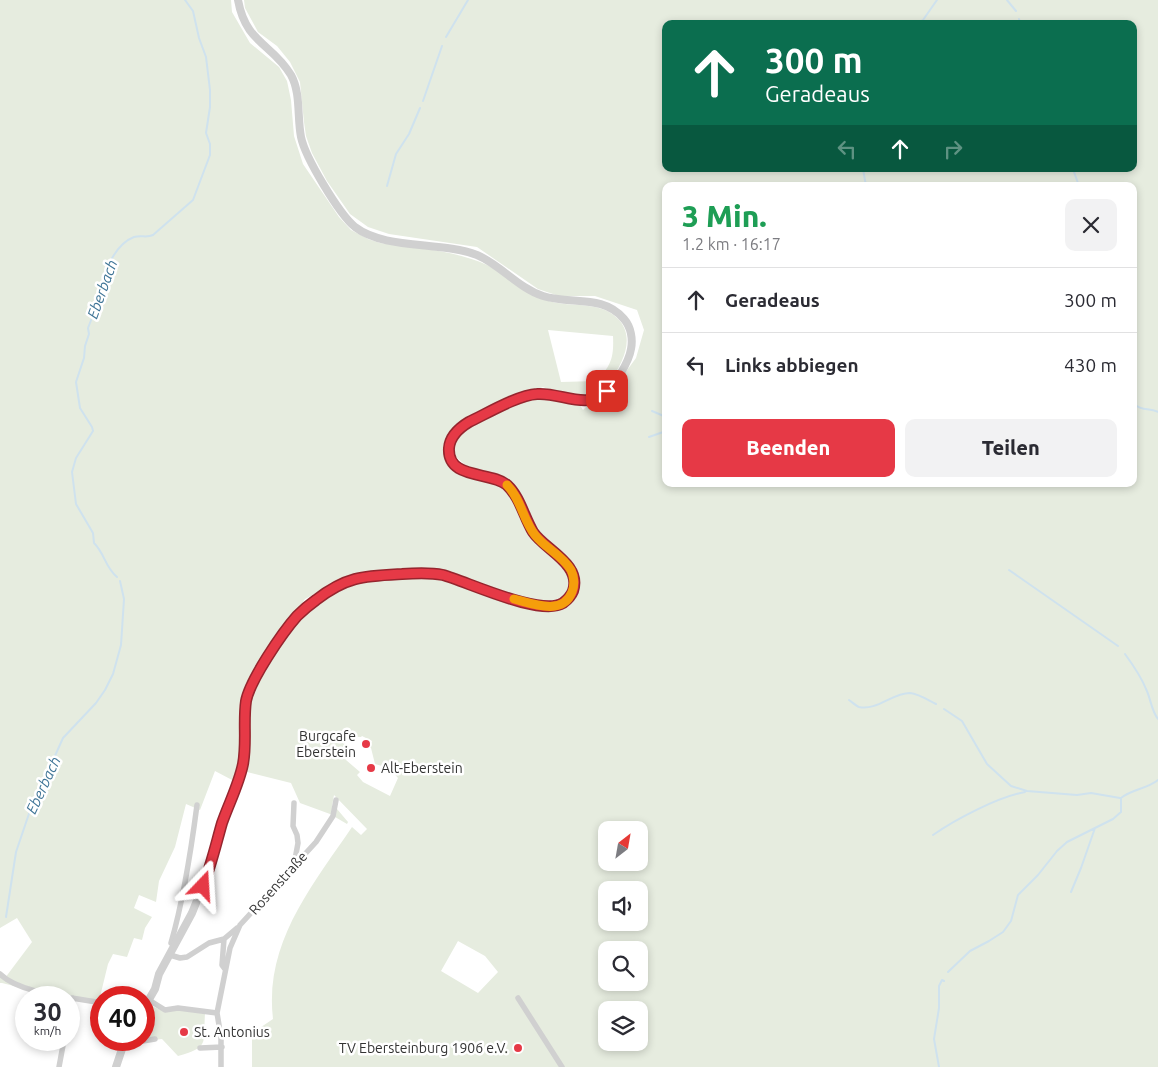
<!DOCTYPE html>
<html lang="de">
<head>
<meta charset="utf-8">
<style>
  :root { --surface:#fff; --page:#f2f2f3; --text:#2b2b33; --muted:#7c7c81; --line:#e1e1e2; --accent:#e63946 }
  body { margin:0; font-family:Ubuntu,sans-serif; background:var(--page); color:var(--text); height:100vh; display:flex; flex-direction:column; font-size:19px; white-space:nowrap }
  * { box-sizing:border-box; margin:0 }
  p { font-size:16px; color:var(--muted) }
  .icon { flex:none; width:28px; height:28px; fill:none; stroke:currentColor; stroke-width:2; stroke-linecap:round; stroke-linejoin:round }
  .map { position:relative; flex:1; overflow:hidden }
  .drawer { position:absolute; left:662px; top:182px; width:475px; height:305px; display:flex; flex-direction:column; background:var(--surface); border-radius:10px; box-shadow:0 2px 8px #0003 }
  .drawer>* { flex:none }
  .guide { position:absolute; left:662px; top:20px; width:475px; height:152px; border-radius:10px; box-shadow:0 2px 8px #0003; background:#0b6e4f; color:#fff; overflow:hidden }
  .needle { width:32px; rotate:31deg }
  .tools { position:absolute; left:598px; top:821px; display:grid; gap:10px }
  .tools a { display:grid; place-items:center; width:50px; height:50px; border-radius:10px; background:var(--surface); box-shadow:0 2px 8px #0003; font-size:25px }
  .speed { position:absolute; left:15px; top:986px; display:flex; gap:10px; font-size:25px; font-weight:700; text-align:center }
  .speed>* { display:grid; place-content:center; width:65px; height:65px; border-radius:50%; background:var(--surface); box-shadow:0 2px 8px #0003; line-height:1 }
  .speed small { font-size:12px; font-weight:400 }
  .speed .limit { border:8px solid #d22; background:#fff; color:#111 }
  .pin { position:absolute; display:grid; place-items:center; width:42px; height:42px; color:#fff; margin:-21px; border-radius:10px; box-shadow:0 2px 8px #0006 }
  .me { position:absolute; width:55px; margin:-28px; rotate:20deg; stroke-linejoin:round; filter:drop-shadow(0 0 4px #0008) }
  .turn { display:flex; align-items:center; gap:18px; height:105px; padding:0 20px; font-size:22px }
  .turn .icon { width:65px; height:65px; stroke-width:2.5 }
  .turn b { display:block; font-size:35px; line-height:42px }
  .lanes { display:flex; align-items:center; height:48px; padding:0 20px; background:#0003; justify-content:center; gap:25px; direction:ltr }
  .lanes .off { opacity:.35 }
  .round { display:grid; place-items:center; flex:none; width:52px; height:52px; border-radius:10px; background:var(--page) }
  .headline { display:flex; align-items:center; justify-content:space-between; height:85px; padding:0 20px }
  h1 { font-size:30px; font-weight:800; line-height:38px; color:#1e9e55 }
  .button { display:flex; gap:10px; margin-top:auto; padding:10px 20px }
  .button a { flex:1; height:58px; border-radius:10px; background:var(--accent); color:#fff; font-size:20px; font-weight:800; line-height:58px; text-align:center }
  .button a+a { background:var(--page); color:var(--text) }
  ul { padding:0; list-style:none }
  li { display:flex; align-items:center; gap:15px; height:65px; padding:0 20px; border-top:1px solid var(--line) }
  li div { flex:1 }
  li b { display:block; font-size:19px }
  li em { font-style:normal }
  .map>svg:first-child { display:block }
</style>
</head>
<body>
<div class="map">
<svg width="1158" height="1067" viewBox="0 0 1158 1067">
  <rect width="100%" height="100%" fill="#fff"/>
  <path fill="#e6ecdf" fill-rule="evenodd" d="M0,0H231L232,12L250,43L279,67L287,81L291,100L294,136L303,164L339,217L351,230L368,239L380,243C416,248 454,250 487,265C509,275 525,295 549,301C572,308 603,300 620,321C635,340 622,364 610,381C606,387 602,394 594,396C576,401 560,394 543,387L488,409L454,428L445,441V457L448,464L454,470L467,476L470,469L455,456C454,447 454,439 461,431C468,424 520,400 531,398C540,395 570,402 580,405L583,410L590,403H603L636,358L644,330L637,310L595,296H559L538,289L477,247L389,234L368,227L350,214L327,181L312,153L306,136L304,122L300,82L290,62L277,46L258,32L245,8L244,0H1158V1067H252V1033L273,1019C264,943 312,886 352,827L361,835L367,829L334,795L332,806L337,809L348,822L347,824L330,814L300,803L291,783L243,771L249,743L248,716L251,693L258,677L291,627L307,611L331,592L356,581L414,577L439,579L473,590L442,572L341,580L305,599L255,670L243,694L240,717L242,739L239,765L234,781L215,771L200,810L186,804L175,847L159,881L156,902L139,895L134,908L152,917L145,928L142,940L134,938L127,957L113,954L108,964L99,1001L26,989L2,983H0V973L5,978L32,942L17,918L0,928ZM666,24H1134V169H666ZM666,186H1134V484H1100L1098,485L1095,484H666ZM548,330L613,336C614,358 611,365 597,381L561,382ZM362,736L372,741L369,748H371L375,764L389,768L398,778L390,796L363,782L357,775L360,772L346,760L348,745L343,743L350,737H361ZM606,830H639V862H606ZM606,890H639V922H606ZM458,941L485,956L498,972L478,993L441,971ZM606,950H639V982H606ZM606,1010H639V1042H606Z
    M149,1005L166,1012L178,1008L205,1013C203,1044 210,1047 178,1056L162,1039L127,1043L129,1040H144V1012Z"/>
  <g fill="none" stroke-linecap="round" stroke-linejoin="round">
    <path stroke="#cfe2ee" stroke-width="2" d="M1007,0L1016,11
      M1019,19L1021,24
      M917,24L923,20L937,0
      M446,37L468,0
      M423,101L442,46
      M863,169L866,186
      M1073,169L1079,186
      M387,186L396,154L409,134L420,108
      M1134,404C1143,412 1149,407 1158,412
      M652,411L666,417
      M649,437L666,431
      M1009,570L1118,646
      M117,577C105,567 105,554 94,543L93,533L76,504L72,472L76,458L93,431L92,427L80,408L76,382L84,358L85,346L89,334L88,328L95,310V306C101,284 110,246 134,237C141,235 147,238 153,235L193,200L210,155V144L206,133L210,107V90L206,57L199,38L193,11L185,0
      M1125,654C1133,665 1141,676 1146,689C1151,699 1151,710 1158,719
      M849,700C852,702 856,706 859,707C877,711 892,693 910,693C919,694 928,700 936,704
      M944,709L962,721L987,764L1011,786L1027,791L1077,795L1091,793L1120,798
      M933,835C956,819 998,797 1025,792
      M1071,892L1081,868L1095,828
      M6,917L16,852L35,796L50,776L54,758L63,738L96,703L105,690L113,674L121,645L124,599L120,581
      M948,972L970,951L989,941L1003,932L1011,921L1018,895L1038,875L1057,851L1067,842L1113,819L1121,812V798C1132,789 1147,789 1158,780
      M939,1067L934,1039L939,1008V986L942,980L944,981"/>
    <path stroke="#d0d0d0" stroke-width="5.5" d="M294,803L293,826L297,835L298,843L294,865
      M224,939L222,965L225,969
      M175,946L171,943C184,898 191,851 197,805
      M170,955L180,958L187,957L209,943L224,939L237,928
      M0,974C20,994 72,997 101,1003
      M518,998L562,1067
      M149,1000L165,1010L178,1008L217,1013
      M69,1017L73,998
      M124,1044L155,1039
      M200,1048L222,1047
      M59,1067L64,1040
      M221,1067V1037L217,1013L230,948L240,925L316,842L333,816L336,800"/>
    <path stroke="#d0d0d0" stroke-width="8" d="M144,1008L155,989L159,974L192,913L208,873L222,826L243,763L245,742V716L250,688L256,676L298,615L319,598L342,583L356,577L370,575L433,573L444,575L490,593L551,607L562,603L569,599L572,592L574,578L571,570L565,563L534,534L511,489L499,480L462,470L452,460L450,453L451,441L460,428L469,422C486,414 520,395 538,394C558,393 584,409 603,395C614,387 629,362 631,349C633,339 631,327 624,319C603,294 571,305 543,296C518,288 501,265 477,255C441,241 385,250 355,227C339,214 305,157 301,137C297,117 301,93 291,75C272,43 246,44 238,0
      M116,1067L125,1040"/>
  </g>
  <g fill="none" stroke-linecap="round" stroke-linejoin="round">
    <defs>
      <path id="route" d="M203,886C211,866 216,844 222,823C229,803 239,784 243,764C247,743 243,722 246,701C250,680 282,633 297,616C303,610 309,605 316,600C347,576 364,576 402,574C415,573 429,572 443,575C468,582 541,617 563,603C567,600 571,596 573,591C582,564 545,550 533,532C524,517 520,497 507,485C491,471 447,480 449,448C450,436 459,428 469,422C486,414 518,395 537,394C561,392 587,411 607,391"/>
    </defs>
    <use href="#route" stroke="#96252e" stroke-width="12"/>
    <use href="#route" stroke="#e63946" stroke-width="9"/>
    <path stroke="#f59e0b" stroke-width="9" d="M507,485C521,499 523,520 535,535C545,548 562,555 571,570C574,576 575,585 572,592C563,616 533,604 514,599"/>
  </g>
  <g fill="#e63946" stroke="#fff" stroke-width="2">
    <circle cx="366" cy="744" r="5"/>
    <circle cx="371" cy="768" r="5"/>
    <circle cx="184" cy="1032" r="5"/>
    <circle cx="518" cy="1048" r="5"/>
  </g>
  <g text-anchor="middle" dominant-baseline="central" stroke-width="5" stroke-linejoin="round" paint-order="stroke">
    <g font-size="14" fill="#333" stroke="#fff" text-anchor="end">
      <text x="356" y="736">Burgcafe<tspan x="356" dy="16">Eberstein</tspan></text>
      <text x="381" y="768" text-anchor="start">Alt-Eberstein</text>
      <text x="194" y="1032" text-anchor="start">St. Antonius</text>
      <text x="508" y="1048">TV Ebersteinburg 1906 e.V.</text>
    </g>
    <g font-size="14" fill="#333" stroke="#fff">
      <text transform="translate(278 883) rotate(-48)">Rosenstraße</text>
    </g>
    <g font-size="15" font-style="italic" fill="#3f7597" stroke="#fff">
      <text transform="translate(102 289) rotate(-70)">Eberbach</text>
      <text transform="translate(43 785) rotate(-65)">Eberbach</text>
    </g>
  </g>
</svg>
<div class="tools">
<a><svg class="needle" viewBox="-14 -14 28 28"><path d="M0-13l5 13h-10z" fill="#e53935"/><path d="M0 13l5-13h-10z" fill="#7c7c81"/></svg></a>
<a><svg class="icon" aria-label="sound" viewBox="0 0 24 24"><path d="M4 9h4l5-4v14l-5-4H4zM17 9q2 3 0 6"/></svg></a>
<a><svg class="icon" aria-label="search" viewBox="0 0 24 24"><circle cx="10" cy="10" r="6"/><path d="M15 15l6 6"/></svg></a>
<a><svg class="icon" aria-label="layers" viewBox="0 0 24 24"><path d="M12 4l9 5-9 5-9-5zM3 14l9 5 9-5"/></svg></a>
</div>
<div class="speed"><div>30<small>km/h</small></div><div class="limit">40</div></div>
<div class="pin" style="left:607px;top:391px;background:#d93025"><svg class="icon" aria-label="arrive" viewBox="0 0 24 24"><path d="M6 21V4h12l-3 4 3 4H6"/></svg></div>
<svg class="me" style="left:203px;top:886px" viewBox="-20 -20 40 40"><path d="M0-17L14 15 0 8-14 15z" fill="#e63946" stroke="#fff" stroke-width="4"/></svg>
<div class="guide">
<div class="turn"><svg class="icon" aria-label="ahead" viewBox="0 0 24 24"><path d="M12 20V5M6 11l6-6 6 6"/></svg><div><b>300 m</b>Geradeaus</div></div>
<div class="lanes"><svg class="icon off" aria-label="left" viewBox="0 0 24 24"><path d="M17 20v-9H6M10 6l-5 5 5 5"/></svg><svg class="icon" aria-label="ahead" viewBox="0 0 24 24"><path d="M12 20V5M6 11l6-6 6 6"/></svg><svg class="icon off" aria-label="right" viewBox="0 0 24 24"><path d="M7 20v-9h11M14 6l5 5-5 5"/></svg></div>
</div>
<section class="drawer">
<div class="headline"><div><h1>3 Min.</h1><p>1.2 km · 16:17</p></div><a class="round"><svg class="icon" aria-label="close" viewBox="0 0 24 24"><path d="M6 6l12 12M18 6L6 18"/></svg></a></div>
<ul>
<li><svg class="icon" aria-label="ahead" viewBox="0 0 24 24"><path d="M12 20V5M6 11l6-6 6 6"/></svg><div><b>Geradeaus</b></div><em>300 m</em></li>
<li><svg class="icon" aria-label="left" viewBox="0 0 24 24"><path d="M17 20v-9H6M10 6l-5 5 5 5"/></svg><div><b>Links abbiegen</b></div><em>430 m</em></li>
</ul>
<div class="button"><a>Beenden</a><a>Teilen</a></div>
</section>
</div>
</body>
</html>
